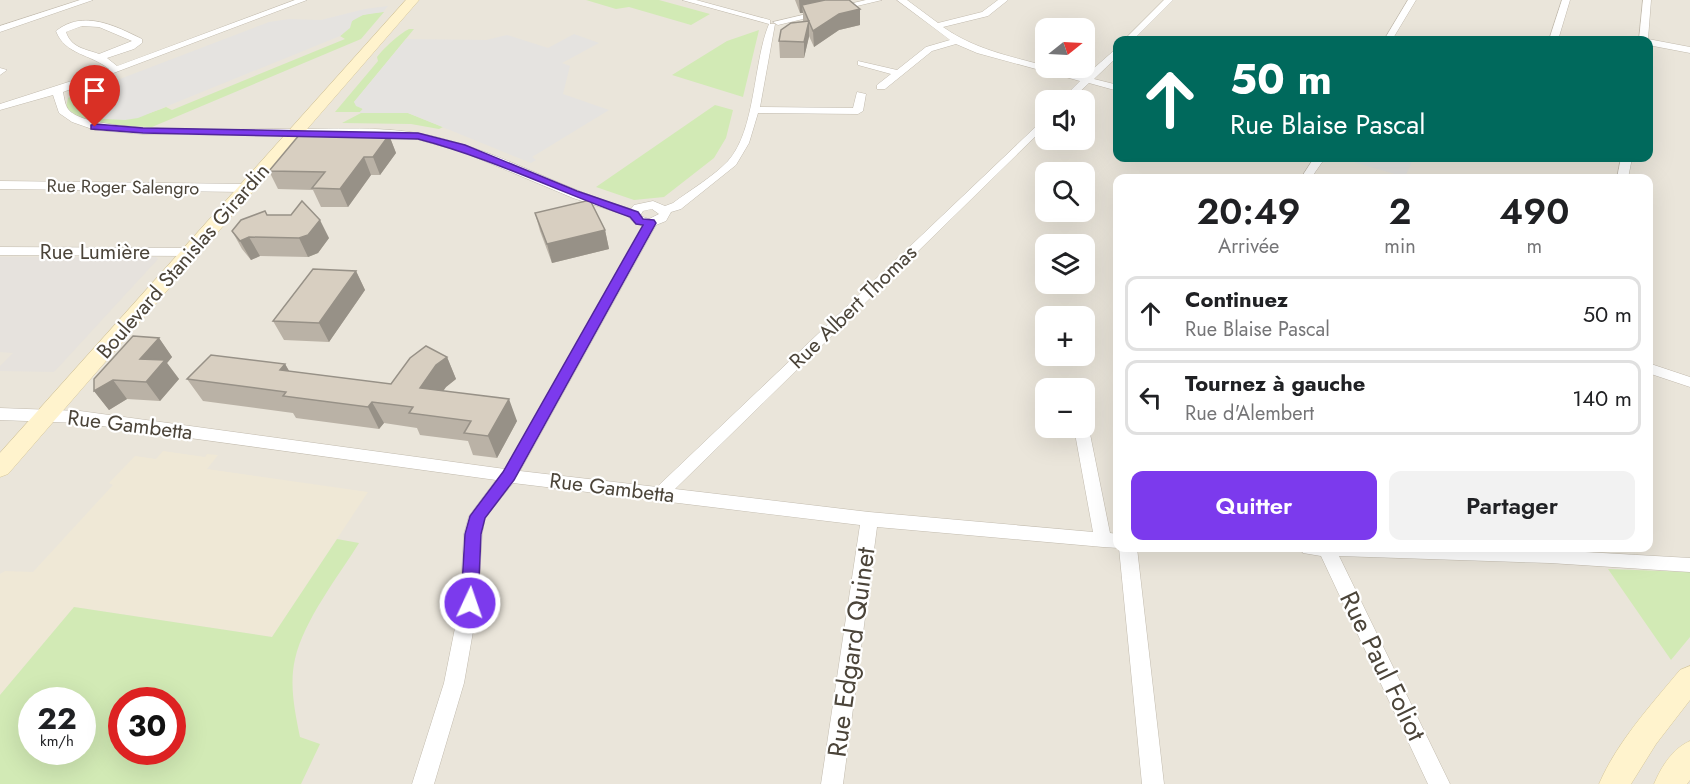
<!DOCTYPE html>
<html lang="fr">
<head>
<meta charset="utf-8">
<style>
  :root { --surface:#fff; --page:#f2f2f2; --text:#202124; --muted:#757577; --line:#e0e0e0; --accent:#7c3aed }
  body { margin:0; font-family:Jost,sans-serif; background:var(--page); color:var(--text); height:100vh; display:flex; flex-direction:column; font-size:22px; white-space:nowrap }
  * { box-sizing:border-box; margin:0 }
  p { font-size:20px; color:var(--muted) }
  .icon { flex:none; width:33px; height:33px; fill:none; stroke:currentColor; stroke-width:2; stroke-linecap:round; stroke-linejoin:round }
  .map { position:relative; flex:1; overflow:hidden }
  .panel { position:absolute; left:1113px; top:174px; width:540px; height:378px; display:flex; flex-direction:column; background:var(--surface); border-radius:12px; box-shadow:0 6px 24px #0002 }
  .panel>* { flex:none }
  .top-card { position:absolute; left:1113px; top:36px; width:540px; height:126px; border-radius:12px; box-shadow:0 6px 24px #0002; background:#00695c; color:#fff; overflow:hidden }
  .needle { width:39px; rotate:72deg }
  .buttons { position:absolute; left:1035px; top:18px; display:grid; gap:12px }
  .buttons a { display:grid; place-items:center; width:60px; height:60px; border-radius:12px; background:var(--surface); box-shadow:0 6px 24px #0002; font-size:30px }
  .speed { position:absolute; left:18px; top:687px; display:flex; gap:12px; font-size:30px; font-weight:700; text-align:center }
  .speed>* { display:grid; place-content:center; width:78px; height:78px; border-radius:50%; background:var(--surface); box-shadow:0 6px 24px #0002; line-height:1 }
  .speed small { font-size:15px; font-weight:400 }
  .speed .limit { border:9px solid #d22; background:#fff; color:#111 }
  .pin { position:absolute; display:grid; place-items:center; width:51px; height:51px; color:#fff; margin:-62px -26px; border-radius:50% 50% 50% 0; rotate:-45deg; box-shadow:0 0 6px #0007 }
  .pin .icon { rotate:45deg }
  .me { position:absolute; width:66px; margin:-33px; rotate:3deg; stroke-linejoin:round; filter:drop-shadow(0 0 4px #0008) }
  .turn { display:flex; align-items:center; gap:21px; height:126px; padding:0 18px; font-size:27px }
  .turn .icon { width:78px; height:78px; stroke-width:2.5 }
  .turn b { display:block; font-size:42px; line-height:51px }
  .eta { display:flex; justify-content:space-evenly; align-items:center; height:102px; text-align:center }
  .eta b { font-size:36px; font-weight:600; line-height:42px }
  .action { display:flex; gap:12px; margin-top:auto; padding:12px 18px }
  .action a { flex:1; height:69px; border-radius:12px; background:var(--accent); color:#fff; font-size:24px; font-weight:600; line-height:69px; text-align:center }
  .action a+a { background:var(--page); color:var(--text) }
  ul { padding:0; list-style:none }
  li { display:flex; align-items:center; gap:18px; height:75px; margin:0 12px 9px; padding:0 6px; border:3px solid var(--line); border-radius:12px }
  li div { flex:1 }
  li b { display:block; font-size:22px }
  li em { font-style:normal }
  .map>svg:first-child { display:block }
</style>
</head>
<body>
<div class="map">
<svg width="1690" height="784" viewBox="0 0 1690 784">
  <rect width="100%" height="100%" fill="#f6f3ec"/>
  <path fill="#eae5da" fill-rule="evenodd" d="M0,0H1690V784H0ZM1046,28H1084V68H1046ZM1118,40H1648V158H1118ZM1046,100H1084V140H1046ZM1046,172H1084V212H1046ZM1118,178H1648V548H1118ZM1046,244H1084V284H1046ZM1046,316H1084V356H1046ZM1046,388H1084V428H1046ZM32,700H82V752H32ZM122,700H172V752H122Z"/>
  <path fill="#e6e2dd" d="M0,257H156L158,259L54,372L0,371V366L13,353L0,352Z"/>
  <path fill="#efe8d6" d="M163,451L205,457L207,454L218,455L207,469L368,492L272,637L74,607L0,695V574L5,571L33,572L113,485L109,483L135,456L156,459Z"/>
  <path fill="#d2eab5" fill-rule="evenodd" d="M586,0H659L710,14L691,25L629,7L616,9Z
    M384,12L361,39L152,127L105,125L80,118L66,108L68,98L86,87L91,90L83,95L84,108C107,126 141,117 166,107L172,110L345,39L340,36C347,31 347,27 352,21C359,13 374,13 384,12Z
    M409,29H414L354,102L363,109L360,112H335L378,61L377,57C383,49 400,33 409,29Z
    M759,30L743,97L672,75L727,41Z
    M715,105L733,110L726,138L714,158L664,197L634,200L596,187Z
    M361,113H408L443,127L439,129L411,124L342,123Z
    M337,539L359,543C338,577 304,620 295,659C289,685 295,712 300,737L320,744L301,784H0V695L74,607L272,637ZM32,700H82V752H32ZM122,700H172V752H122Z
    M1608,569L1690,572V637L1671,660Z"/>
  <path fill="#e5e3e0" d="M388,6L383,12L363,15L352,21L350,28L340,36L138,118L125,120L104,119L90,112L79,101L83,95L91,90L269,22L289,19L321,20L365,9Z
    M574,34L599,43L562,63L570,66L563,94L609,110L532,157L536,160L531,163L408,113H359L363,109L356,106L354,102L406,39L486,40L507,35L548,48Z
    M1344,158H1407L1413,159L1405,177L1343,159Z"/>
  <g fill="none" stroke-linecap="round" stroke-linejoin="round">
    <defs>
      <path id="minor" d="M80,0H93L0,32V26Z
        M295,0H307L63,92C64,97 65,105 68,109C86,135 242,129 277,129C331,130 388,124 440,138C506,154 566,191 631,209L634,205L653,201L665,206L673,203C689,191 714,176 728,161C756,130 753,62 769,24L682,0H696L770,20V24H775L760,107L853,108L857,92L866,94L863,111L858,114L758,113L749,143L736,165L681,209L671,212L666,221L656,225L520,471L657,487L1046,117V126L675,489L869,512L1093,532L1074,428H1084V423L1088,424L1110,533L1118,534V548H1137L1164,784H1142L1119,548L1103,547L877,527L843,784H821L860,525L513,483L485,518L482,534L478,603L464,683L434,784H412L444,683L460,603L464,534L469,516L496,480L80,423L0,420V408L80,411L505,469L643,226L633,222L628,216L573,198L463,152L409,137L143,134L95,130L72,122L59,113L53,95L0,110V104L109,69C91,54 65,55 56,31C83,9 116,26 142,39V43L134,49L107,58L117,66ZM82,26L99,27L132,41L99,54C86,49 71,48 66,32ZM652,209L659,214L649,219L640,216L643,211Z
        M866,0H882L778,25L773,22Z
        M897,0H907L938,23L982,12L998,0H1008L988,16L943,27C974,49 1009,56 1046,66V68L1085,76L1118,47V56L1094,79L1118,85V91L1089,83L1071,100H1061L1080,81L977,53L956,44L932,51L885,89H877V85L891,74L858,65V61L897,70L926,47L950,40Z
        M1164,0H1173L1133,40H1124Z
        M1408,0H1416L1392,40H1384Z
        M1562,0H1570L1558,40H1549Z
        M1643,0H1651L1648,39L1690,47V53L1648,45V40H1639Z
        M0,68L7,70L0,75Z
        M1314,158H1325L1311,178H1301Z
        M1621,158H1632L1628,178H1617Z
        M0,181L247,184L253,188L247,192L0,189Z
        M0,247L191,248L197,252L191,256L0,255Z
        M1648,363L1690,377V387L1648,373Z
        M1300,548H1514L1690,558V572L1550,563L1339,556L1450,784H1428L1321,556L1303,553Z"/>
      <path id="secondary" d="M406,0H419L8,474L0,477V453Z
        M1690,666V700L1656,744L1631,784H1599C1617,742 1651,705 1680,670Z
        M1690,741V780L1687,784H1654C1661,767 1673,748 1690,741Z"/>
    </defs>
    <use href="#minor" stroke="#c2bbae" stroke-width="1"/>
    <use href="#secondary" stroke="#d6c79b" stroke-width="1"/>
    <use href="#minor" fill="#fff" fill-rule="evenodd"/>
    <use href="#secondary" fill="#fff3cd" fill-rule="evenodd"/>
  </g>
  <path fill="#bab2a6" d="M795,0H849L860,9V25L839,30L814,47L809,36L804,58H780L779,41L803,22V13H800Z
    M389,135L396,153L380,175H371L348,207H321L313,190L278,189L269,171Z
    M535,213L605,230L609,249L552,263L540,231Z
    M267,215L329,238L318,253L308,257L260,256L251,260L242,249L232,231Z
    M356,271L365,290L329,342L284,340L273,321Z
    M159,338L172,357L167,363L179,379L160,401L127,399L109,410L94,391Z
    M447,357L456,379L446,387L443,391L517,421L497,458L473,455L468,441L420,435L417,428L384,423L379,429L296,418L293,413L203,401L187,379L285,364L289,371L391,384Z"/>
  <path fill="#979187" d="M799,0H836L802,5L803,13H800Z
    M860,9V25L839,30L814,47L813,31L839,14Z
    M809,21V37L804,58V42Z
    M389,135L396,153L380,175L373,157Z
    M364,157L371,175L348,207L340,189Z
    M320,220L329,238L318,253L308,257L299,238Z
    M605,230L609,249L552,263L547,244Z
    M249,237L260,256L251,260L240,241Z
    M356,271L365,290L329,342L319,323Z
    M159,338L172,357L167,363L179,379L160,401L146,382L140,359Z
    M447,357L456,379L446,387L430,410L420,388L436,365Z
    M285,364L298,386L280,370Z
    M113,380L127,399L109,410L94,391Z
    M509,399L517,421L497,458L488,436Z
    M372,402L384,423L379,429L368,407Z"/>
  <path fill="#d8cfc1" stroke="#979187" stroke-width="1.5" d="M825,0H849L860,9L839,14L813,31L802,5Z
    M809,21L804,42L779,41L781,30L791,23Z
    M300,134L389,135L373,157H364L340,189L312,188L325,172L269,171Z
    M590,200L605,230L547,244L535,213Z
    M302,201L320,220L308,235L299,238L249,237L240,241L232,231L241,220L265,211L267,215H291Z
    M313,269L356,271L319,323L273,321Z
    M133,336L159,338L140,359L165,360L146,382L113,380L94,391V379Z
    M426,346L447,357L436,365L420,388L509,399L488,436L464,433L471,421L409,413L413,407L372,402L368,407L283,396L286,392L187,379L211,355L285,364L280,370L391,384L410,358Z"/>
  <path fill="#7c3aed" stroke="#51269a" stroke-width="1.5" d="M95,124L143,128L418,133L465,145L577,191L638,212L643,219L654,220L656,223L514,480L485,518L481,534L478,603L475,608L470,610L464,608L461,603L465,534L470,516L503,472L643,225L636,224L630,217C559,192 491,158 418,139L143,133L91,129V125Z"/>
  <g text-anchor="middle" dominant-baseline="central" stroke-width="4.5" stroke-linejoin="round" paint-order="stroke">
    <g font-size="18" fill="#4b4439" stroke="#fff">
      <text transform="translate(123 187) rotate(1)">Rue Roger Salengro</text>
    </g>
    <g font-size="21" fill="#4b4439" stroke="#fff">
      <text x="95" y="252">Rue Lumière</text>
      <text transform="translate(183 261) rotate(-49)">Boulevard Stanislas Girardin</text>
      <text transform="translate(853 307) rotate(-44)">Rue Albert Thomas</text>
      <text transform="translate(130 425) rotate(7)">Rue Gambetta</text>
      <text transform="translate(612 488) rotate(7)">Rue Gambetta</text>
    </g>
    <g font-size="26" fill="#4b4439" stroke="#fff">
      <text transform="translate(851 652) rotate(-82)">Rue Edgard Quinet</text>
      <text transform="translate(1383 666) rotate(64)">Rue Paul Foliot</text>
    </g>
  </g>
</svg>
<div class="buttons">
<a><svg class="needle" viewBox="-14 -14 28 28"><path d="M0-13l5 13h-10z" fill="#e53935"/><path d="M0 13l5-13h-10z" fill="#757577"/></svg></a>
<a><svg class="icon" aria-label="sound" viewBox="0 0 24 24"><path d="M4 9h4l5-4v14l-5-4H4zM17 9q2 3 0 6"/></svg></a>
<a><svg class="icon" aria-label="search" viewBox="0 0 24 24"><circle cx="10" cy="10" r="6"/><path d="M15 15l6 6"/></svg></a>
<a><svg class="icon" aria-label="layers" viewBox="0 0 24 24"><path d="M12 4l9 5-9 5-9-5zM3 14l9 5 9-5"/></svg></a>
<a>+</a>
<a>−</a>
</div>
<div class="speed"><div>22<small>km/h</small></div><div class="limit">30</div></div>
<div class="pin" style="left:95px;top:127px;background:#d93025"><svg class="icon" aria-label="arrive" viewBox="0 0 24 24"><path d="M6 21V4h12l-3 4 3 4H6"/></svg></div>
<svg class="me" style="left:470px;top:603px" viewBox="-20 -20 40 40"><circle r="17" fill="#7c3aed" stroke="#fff" stroke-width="3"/><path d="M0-11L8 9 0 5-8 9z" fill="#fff"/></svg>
<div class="top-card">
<div class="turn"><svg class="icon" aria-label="ahead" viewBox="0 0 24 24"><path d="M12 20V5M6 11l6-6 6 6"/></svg><div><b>50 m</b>Rue Blaise Pascal</div></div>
</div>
<section class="panel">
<div class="eta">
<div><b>20:49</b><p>Arrivée</p></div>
<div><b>2</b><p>min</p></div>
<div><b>490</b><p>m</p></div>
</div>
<ul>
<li><svg class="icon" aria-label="ahead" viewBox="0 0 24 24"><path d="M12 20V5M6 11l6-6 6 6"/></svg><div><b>Continuez</b><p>Rue Blaise Pascal</p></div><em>50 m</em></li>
<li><svg class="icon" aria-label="left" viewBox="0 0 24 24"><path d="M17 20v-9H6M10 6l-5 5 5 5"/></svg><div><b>Tournez à gauche</b><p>Rue d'Alembert</p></div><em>140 m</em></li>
</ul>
<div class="action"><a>Quitter</a><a>Partager</a></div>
</section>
</div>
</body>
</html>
